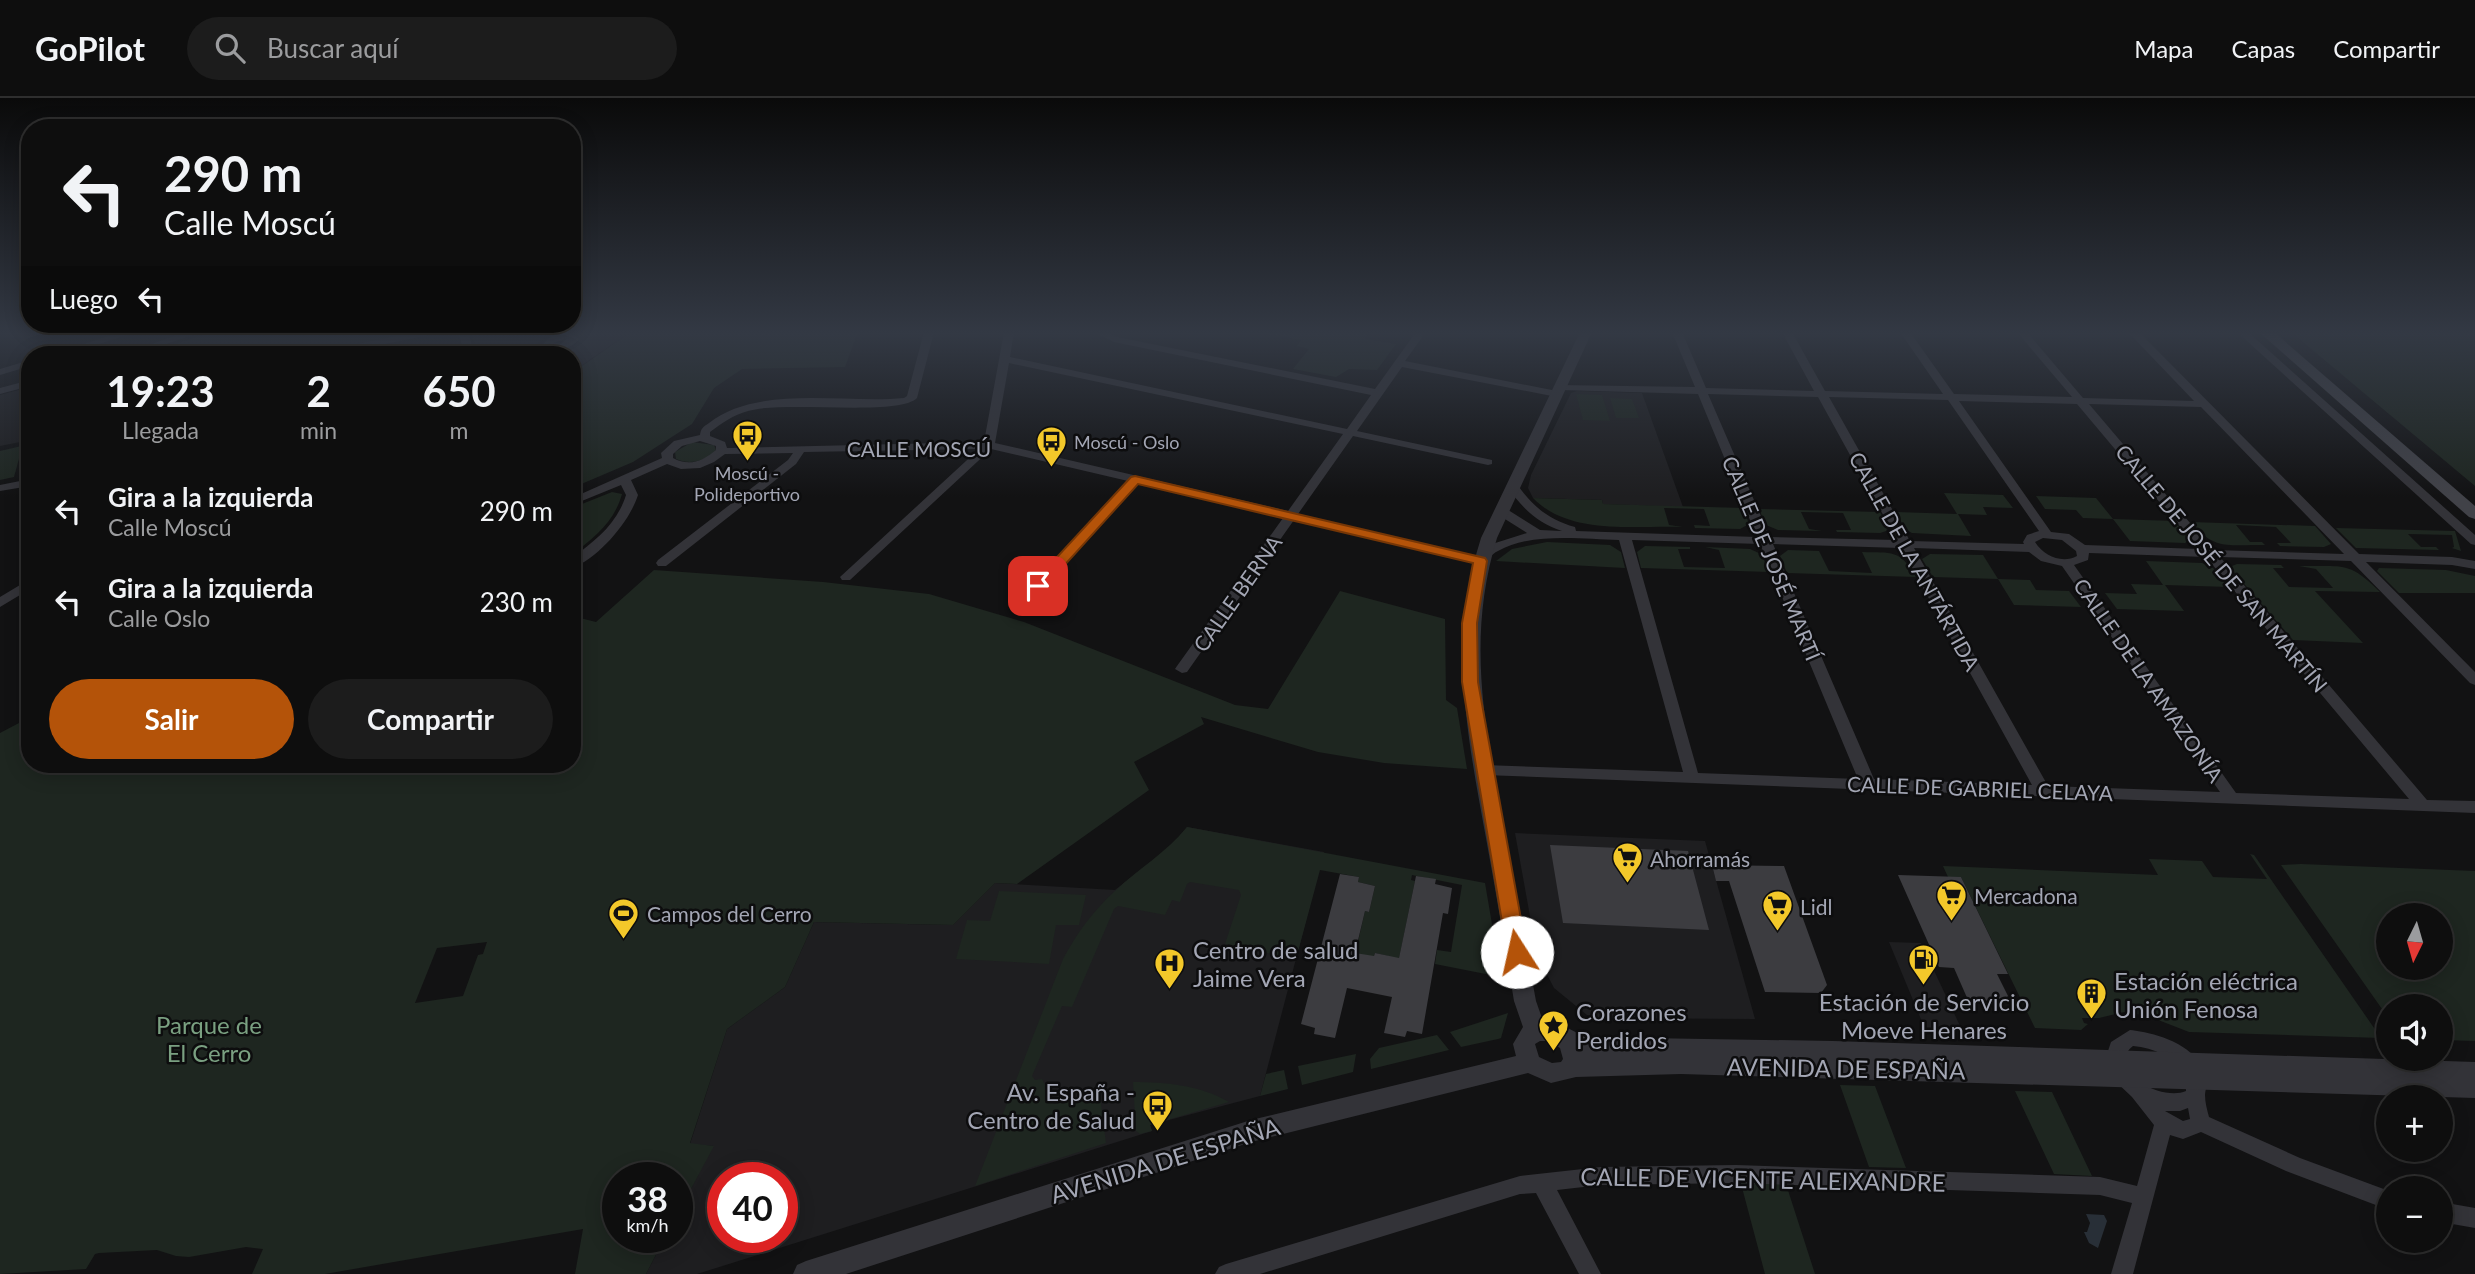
<!DOCTYPE html>
<html lang="es">
<head>
<meta charset="utf-8">
<style>
  :root { --surface:#0e0e0e; --page:#1c1c1c; --text:#f1f3f6; --muted:#9b9c9e; --line:#2e2e2e; --accent:#b45309 }
  body { margin:0; font-family:Lato,sans-serif; background:var(--page); color:var(--text); height:100vh; display:flex; flex-direction:column; font-size:26px; white-space:nowrap }
  * { box-sizing:border-box; margin:0 }
  p { font-size:23px; color:var(--muted) }
  .icon { flex:none; width:38px; height:38px; fill:none; stroke:currentColor; stroke-width:2; stroke-linecap:round; stroke-linejoin:round }
  .map { position:relative; flex:1; overflow:hidden }
  .drawer { position:absolute; left:21px; top:248px; width:560px; height:427px; display:flex; flex-direction:column; background:var(--surface); border-radius:28px; box-shadow:0 4px 18px #0003,0 0 0 2px var(--line) }
  .drawer>* { flex:none }
  .guide { position:absolute; left:21px; top:21px; width:560px; height:214px; border-radius:28px; box-shadow:0 4px 18px #0003,0 0 0 2px var(--line); background:#0e0e0e; color:var(--text); overflow:hidden }
  .needle { width:46px; rotate:185deg }
  .fabs { position:absolute; left:2376px; top:805px; display:grid; gap:14px }
  .fabs a { display:grid; place-items:center; width:77px; height:77px; border-radius:50%; background:var(--surface); box-shadow:0 4px 18px #0003,0 0 0 2px var(--line); font-size:35px }
  .speed { position:absolute; left:602px; top:1064px; display:flex; gap:14px; font-size:35px; font-weight:700; text-align:center }
  .speed>* { display:grid; place-content:center; width:91px; height:91px; border-radius:50%; background:var(--surface); box-shadow:0 4px 18px #0003,0 0 0 2px var(--line); line-height:1 }
  .speed small { font-size:18px; font-weight:400 }
  .speed .limit { border:10px solid #d22; background:#fff; color:#111 }
  .pin { position:absolute; display:grid; place-items:center; width:60px; height:60px; color:#fff; margin:-30px; border-radius:14px; box-shadow:0 4px 10px #0006 }
  .me { position:absolute; width:77px; margin:-38px; rotate:350deg; stroke-linejoin:round; filter:drop-shadow(0 0 5px #0008) }
  .turn { display:flex; align-items:center; gap:24px; height:147px; padding:0 28px; font-size:32px }
  .turn .icon { width:91px; height:91px; stroke-width:2.5 }
  .turn b { display:block; font-size:49px; line-height:60px }
  .then { display:flex; align-items:center; height:66px; padding:0 28px; background:#0003; gap:14px; font-size:26px }
  .eta { display:flex; justify-content:space-evenly; align-items:center; height:119px; text-align:center }
  .eta b { font-size:42px; font-weight:700; line-height:49px }
  .button { display:flex; gap:14px; margin-top:auto; padding:14px 28px }
  .button a { flex:1; height:80px; border-radius:42px; background:var(--accent); color:#fff; font-size:28px; font-weight:700; line-height:80px; text-align:center }
  .button a+a { background:var(--page); color:var(--text) }
  ul { padding:0; list-style:none }
  li { display:flex; align-items:center; gap:21px; height:91px; padding:0 28px }
  li div { flex:1 }
  li b { display:block; font-size:26px }
  li em { font-style:normal }
  header { display:flex; align-items:center; gap:42px; box-sizing:border-box; height:98px; padding:0 35px; background:var(--surface); border-bottom:2px solid var(--line) }
  header strong { font-size:33px }
  nav { display:flex; gap:38px; margin-inline-start:auto; font-size:24px }
  .search { width:490px; height:63px; background:var(--page); display:flex; align-items:center; gap:18px; box-sizing:border-box; padding:0 24px; border-radius:38px; color:var(--muted); font-size:26px }
  .map>svg:first-child { display:block }
</style>
</head>
<body>
<header>
<strong>GoPilot</strong>
<div class="search"><svg class="icon" aria-label="search" viewBox="0 0 24 24"><circle cx="10" cy="10" r="6"/><path d="M15 15l6 6"/></svg>Buscar aquí</div>
<nav><a>Mapa</a><a>Capas</a><a>Compartir</a></nav>
</header>
<div class="map">
<svg width="2475" height="1176" viewBox="0 0 2475 1176">
  <rect width="100%" height="100%" fill="#121213"/>
  <path fill="#1e1e20" fill-rule="evenodd" d="M471,234H545L546,237L536,247L528,248L511,257H478Z
    M574,234H630L572,274V257H538L575,247L581,239Z
    M30,289V342L0,348V297Z
    M1577,293L1642,295L1683,409L1603,406L1602,402L1533,400L1528,390L1531,377L1571,295Z
    M1187,729L1324,754L1260,998L1150,1027L1152,1033L697,1176H646L665,1139H677V1117L713,1048L690,1046L727,931L785,889L814,824L953,827L995,785L1115,792L1172,747ZM723,1080H782V1139H723Z
    M1515,735L1705,743L1755,921L1601,920L1587,917L1554,890L1537,857Z
    M1889,844L1921,845L1962,932L1925,931Z"/>
  <path fill="#1e2620" fill-rule="evenodd" d="M212,234H416L300,257H142Z
    M631,234H858L845,269L742,271L714,290L692,326L633,364L572,390V275Z
    M1259,234H1364L1369,235L1365,241L1396,246L1377,272L1349,271L1336,279L1293,271L1309,251L1297,248L1301,242Z
    M2291,234H2475V388Z
    M1576,296L1602,297L1610,323L1583,322Z
    M1610,300L1632,301L1639,320H1616Z
    M692,344L714,347L716,352C706,364 689,367 676,361L675,354Z
    M30,346V355L20,357L14,379L0,382V353Z
    M612,394L622,396C614,425 594,439 572,457V410Z
    M1944,395L2003,397L2013,410L1983,409L1987,417L1958,416L1971,438L1912,435L1905,431L1896,414L1957,416Z
    M2036,398L2096,400L2113,421L2175,423L2189,442L2185,445L2130,443L2113,421L2083,420L2076,412L2045,411Z
    M1533,400L1602,402L1603,406L1743,410L1749,426L1740,431L1695,430L1694,427L1710,428L1704,411L1664,410L1669,427L1683,429C1634,427 1570,438 1533,400Z
    M1759,411L1880,414L1888,429L1886,433L1880,435L1837,434L1836,432H1851L1843,415L1801,414L1809,431L1822,433L1778,432L1766,427Z
    M2191,424L2315,428L2331,446L2324,449L2280,448L2277,445H2291L2276,429L2236,427L2250,444H2262L2265,447C2228,446 2216,454 2191,424Z
    M2336,430L2455,433L2461,453L2452,450L2454,449L2452,437L2408,436L2421,449H2436L2439,452L2356,450Z
    M1547,444L1610,447L1621,454L1625,470L1496,463L1512,451Z
    M1645,448L1690,449V451H1678L1684,469L1725,470L1719,452L1705,449L1750,451L1761,456L1770,474L1641,470L1637,454Z
    M1788,452L1819,453L1829,473L1872,475L1862,454C1892,455 1900,451 1916,479L1787,475L1780,458Z
    M1930,456L1983,457L1998,481L2030,482L2036,492L2069,493L2081,509L2014,507L1998,481L1933,479L1922,461Z
    M2146,463L2202,465L2213,470L2229,489L2165,487L2184,513L2117,511L2105,495L2137,496L2131,486L2163,487Z
    M2237,466L2281,467L2284,470H2273L2289,489L2333,490L2316,471L2299,468C2343,469 2348,462 2380,494L2315,493L2363,545L2293,542L2233,473L2232,468Z
    M2379,470L2446,472L2475,478V495H2399L2377,473Z
    M654,472L823,484L929,496L1024,524L1235,607L1268,611L1340,493L1445,521L1446,602L1457,610L1467,671L1384,665L1318,654L1201,619L1204,626L1134,664L1149,692L1017,786L995,785L953,827L814,824L785,889L727,931L690,1045L714,1048L677,1117V1080H618V1139H665L646,1176H575L583,1131L325,1176H252L263,1151L246,1149L189,1159L176,1158L157,1152L99,1155L95,1156L86,1171L0,1176V635L19,625L30,600V667H572V518L596,524ZM487,844L483,856L478,857L463,898L415,905L437,850Z
    M1187,729L1485,785L1501,879L1435,866L1437,852L1451,854L1462,787L1412,777L1411,782L1415,783L1396,875L1388,858L1375,855L1374,858L1353,866L1365,813L1369,814L1375,788L1358,784L1359,779L1320,772L1296,861L1225,846L1241,797L1239,792L1190,784L1187,786L1180,804L1172,802L1165,817L1118,808L1114,811L1072,909L1062,908L1032,978L1035,982L1042,981L1054,1006L1094,997L1100,998L1106,1045L975,1088L1063,861C1077,835 1093,813 1115,793C1139,770 1166,755 1187,729Z
    M2250,756L2254,757L2381,940L2189,934L2148,918L2124,914L2099,920H2082L2084,925L2088,926L2081,932L2035,930L1961,779H1948L1943,768L2158,777L2149,761L2202,763L2213,779L2267,781Z
    M2301,766L2475,773V943L2441,942V908H2389V921L2281,767ZM2441,817V870H2389V817Z
    M999,793L1086,797L1079,827H1056L1049,866L956,861L967,822L990,823Z
    M1508,915L1501,940L1498,941L1461,949L1450,934Z
    M1437,937L1449,952L1371,971L1370,961L1379,950Z
    M1356,956L1353,974L1302,987L1298,968Z
    M1284,972L1288,991L1260,998L1266,976Z
    M1133,984C1165,984 1200,987 1229,1004L1150,1027L1152,1033L1140,1036L1136,1033Z
    M1840,987L1875,988L1906,1070L1869,1069Z
    M2015,993L2052,994L2092,1078L2054,1076Z
    M1740,1082L1785,1083L1815,1176H1765Z"/>
  <path fill="#282f37" d="M2086,1116L2104,1117L2107,1123L2098,1150L2089,1145L2084,1134H2087L2090,1125Z"/>
  <path fill="#3c3c40" d="M1550,747L1688,753L1709,832L1563,825Z
    M1712,767L1784,768L1827,887L1821,895L1765,894L1729,783H1716Z
    M1340,776L1359,779L1358,784L1375,788L1369,814L1365,813L1355,855L1374,858L1375,855L1399,860L1416,778L1436,781L1435,786L1452,790L1448,816L1443,815L1422,936L1407,933L1405,939L1384,935L1392,899L1347,890L1335,940L1314,936L1315,930L1301,926Z
    M1898,777L1961,779L2008,876H1997L2008,898L2003,903L1968,902L1954,870L1939,869Z"/>
  <g fill="none" stroke-linecap="round" stroke-linejoin="round">
    <path fill="#333338" fill-rule="evenodd" d="M121,234H136L65,257H50Z
      M186,234H201L134,257H120Z
      M415,234H434L429,237L331,257H313L318,254Z
      M458,234H468L475,257H465Z
      M569,234L579,241C569,254 559,248 546,251C535,253 529,257 517,257L543,246L552,237ZM567,240L561,246L553,245Z
      M924,234H934L917,300C898,319 784,302 748,313C733,317 722,325 710,334V338L725,344L727,350L984,344L1004,234H1014L1010,259L1347,331L1371,297L1114,244L1094,234H1107L1117,239L1375,291L1416,234H1426L1405,263L1557,293L1562,296L1557,299L1402,269L1357,333L1492,362V366L1488,367L1353,338L1298,416L1477,458L1489,447L1527,435L1497,416V410H1505L1540,432L1562,433C1537,425 1521,409 1507,388L1513,385L1517,386C1532,408 1549,422 1575,429L1576,433L1757,439L1698,296L1561,292L1556,289L1557,287L1695,289L1672,234H1682L1706,290L1814,293L1782,234H1792L1825,293L1943,296L1900,234H1910L1954,296L2072,299L2017,234H2027L2083,300L2194,303L2128,234H2139L2359,456L2452,459L2475,463V471L2452,467L2366,464L2475,574V587L2470,585L2351,463L2220,459L2427,702L2475,703V715L1484,677L1479,676L1476,672L1479,668L1484,667L1683,674L1619,442C1582,441 1531,434 1498,453C1491,456 1488,463 1480,466L1294,422L1187,574L1182,575L1175,571L1177,568L1283,420L1138,385L1025,511H1015L1013,508L1015,505L1128,383L991,351L850,482H842L840,479L979,351L804,354L796,366L666,468H658L656,465L658,462L788,362L793,355L725,356L714,364L700,370L681,371L667,366L631,382L638,397C630,423 599,460 572,470V460C596,442 617,426 626,397L621,387L572,407V400L662,360L661,355L674,343L700,337C701,330 703,329 709,325C758,286 845,306 904,300L907,298ZM1009,265L1343,336L1288,413L995,345ZM1708,296L1818,299L1897,442L1770,439ZM1829,299L1948,302L2039,433L2027,437L2023,444L2024,446L1910,443ZM1959,303L2077,306L2199,451L2085,447L2069,436L2051,434ZM2089,306L2201,309L2344,456L2213,452ZM700,343L716,348V352C703,363 689,369 673,360V356L682,348ZM2043,440L2062,442L2076,453L2077,458C2062,466 2044,458 2035,444ZM1632,442L1760,446L1858,681L1698,675ZM1773,446L1901,450L2032,687L1874,681ZM1914,450L2029,454L2041,463L2062,468L2220,694L2048,688ZM2089,455L2206,459L2409,701L2236,695L2074,467L2088,462Z
      M2237,234H2248L2475,437V447L2471,446Z
      M30,262V268L0,277V271Z
      M30,282V288L0,296V290Z
      M30,381V388L0,393V387Z
      M30,481V491L0,509V499Z
      M2130,932C2159,935 2205,949 2206,986C2207,989 2205,993 2205,997C2205,1004 2207,1012 2209,1019L2300,1060L2389,1093V1112L2286,1073L2201,1034L2183,1041L2170,1037L2133,1176H2111L2132,1105L2100,1097L1736,1085L1601,1087L1557,1092L1601,1176H1579L1536,1095L1520,1096L1260,1176H1215L1219,1169L1226,1166L1520,1078L1601,1069L1736,1067L2100,1079L2137,1088L2154,1027L2132,999L2113,981L2105,962L2111,944ZM2133,948C2154,950 2174,959 2186,976V993C2161,1004 2103,972 2133,948ZM2188,1010L2190,1021L2183,1023L2165,1013H2180Z
      M2441,1104L2475,1110V1130L2441,1124Z"/>
    <path fill="#333338" fill-rule="evenodd" d="M1580,234H1592L1497,440C1465,544 1486,636 1506,740C1516,794 1526,849 1536,903L1543,923L1560,926L1585,939L1833,943L2475,964V1000L1681,976L1576,979L1551,985L1528,975L1251,1044L846,1176H793L797,1167L806,1163L1251,1022L1516,958L1513,946L1523,929L1514,903C1505,849 1496,794 1486,740C1467,636 1448,544 1481,440ZM1540,943H1549L1560,950L1563,961L1561,964L1552,965L1539,959L1535,946Z"/>
    <path fill="#414248" fill-rule="evenodd" d="M2259,234H2274L2475,408V421L2469,419Z"/>
  </g>
  <linearGradient id="sky" x2="0" y2="1"><stop stop-color="#0a0a0a"/><stop offset="0.59" stop-color="#333944"/><stop offset="1" stop-color="#333944" stop-opacity="0"/></linearGradient>
  <rect width="2475" height="399" fill="url(#sky)"/>
  <path fill="#b45309" stroke="#753606" stroke-width="2" d="M1135,378L1485,460L1487,463L1477,525L1478,584L1527,854L1524,860L1517,862L1510,860L1507,854L1462,584V525L1473,465L1138,386L1043,491H1033L1031,488L1033,485L1131,379Z"/>
  <defs>
    <symbol id="bus-pin" viewBox="-11 -11 22 30"><path d="M0 17L-7.5 6A9.5 9.5 0 1 1 7.5 6Z" fill="#f3c82a" stroke="#0d0d0e"/><path d="M-5-6H5V4H4V6H2V4H-2V6H-4V4H-5ZM-3.5-4V0h7V-4ZM-3.5 1.2v1.5H-2V1.2ZM2 1.2v1.5H3.5V1.2Z" fill="#111"/></symbol>
    <symbol id="supermarket-pin" viewBox="-11 -11 22 30"><path d="M0 17L-7.5 6A9.5 9.5 0 1 1 7.5 6Z" fill="#f3c82a" stroke="#0d0d0e"/><path d="M-6-5.5h2.5l.6 2H6L4.5 2H-2.5L-4.4-4H-6ZM-1.5 3.2a1.3 1.3 0 1 0 .1 0ZM3 3.2a1.3 1.3 0 1 0 .1 0Z" fill="#111"/></symbol>
    <symbol id="stadium-pin" viewBox="-11 -11 22 30"><path d="M0 17L-7.5 6A9.5 9.5 0 1 1 7.5 6Z" fill="#f3c82a" stroke="#0d0d0e"/><path d="M0-5a6.5 5 0 1 0 0 10a6.5 5 0 1 0 0-10ZM-3.5-1.8h7v3.6h-7Z" fill="#111"/></symbol>
    <symbol id="fuel-pin" viewBox="-11 -11 22 30"><path d="M0 17L-7.5 6A9.5 9.5 0 1 1 7.5 6Z" fill="#f3c82a" stroke="#0d0d0e"/><path d="M-5.5-6h7V0h2V4h1.3V-2.5L3-4.5l.8-.8L6-3V5H2.5V1h-1V6h-7ZM-4.2-4.7v3.2H.2V-4.7Z" fill="#111"/></symbol>
    <symbol id="hospital-pin" viewBox="-11 -11 22 30"><path d="M0 17L-7.5 6A9.5 9.5 0 1 1 7.5 6Z" fill="#f3c82a" stroke="#0d0d0e"/><path d="M-5-5h3v3.5h4V-5h3V5h-3V1.5h-4V5h-3Z" fill="#111"/></symbol>
    <symbol id="building-pin" viewBox="-11 -11 22 30"><path d="M0 17L-7.5 6A9.5 9.5 0 1 1 7.5 6Z" fill="#f3c82a" stroke="#0d0d0e"/><path d="M-4-6H4V6H1V3H-1V6H-4ZM-2.5-4.3h1.7v1.8h-1.7ZM.8-4.3h1.7v1.8H.8ZM-2.5-1h1.7V.8h-1.7ZM.8-1h1.7V.8H.8Z" fill="#111"/></symbol>
    <symbol id="sight-pin" viewBox="-11 -11 22 30"><path d="M0 17L-7.5 6A9.5 9.5 0 1 1 7.5 6Z" fill="#f3c82a" stroke="#0d0d0e"/><path d="M0-6L1.8-2.2L6-1.7L2.9 1.2L3.7 5.4L0 3.3L-3.7 5.4L-2.9 1.2L-6-1.7L-1.8-2.2Z" fill="#111"/></symbol>
  </defs>
  <g fill-rule="evenodd">
    <use href="#bus-pin" x="730" y="320" width="35" height="47"/>
    <use href="#bus-pin" x="1034" y="326" width="35" height="47"/>
    <use href="#supermarket-pin" x="1610" y="742" width="35" height="47"/>
    <use href="#supermarket-pin" x="1934" y="780" width="35" height="47"/>
    <use href="#supermarket-pin" x="1760" y="790" width="35" height="47"/>
    <use href="#stadium-pin" x="606" y="798" width="35" height="47"/>
    <use href="#fuel-pin" x="1906" y="844" width="35" height="47"/>
    <use href="#hospital-pin" x="1152" y="848" width="35" height="47"/>
    <use href="#building-pin" x="2074" y="878" width="35" height="47"/>
    <use href="#sight-pin" x="1536" y="910" width="35" height="47"/>
    <use href="#bus-pin" x="1140" y="990" width="35" height="47"/>
  </g>
  <g text-anchor="middle" dominant-baseline="central" stroke-width="5" stroke-linejoin="round" paint-order="stroke">
    <g font-size="18" fill="#a3a6b4" stroke="#0d0d0e" text-anchor="start">
      <text x="1074" y="344">Moscú - Oslo</text>
      <text x="747" y="375" text-anchor="middle">Moscú -<tspan x="747" dy="21">Polideportivo</tspan></text>
    </g>
    <g font-size="21" fill="#a3a6b4" stroke="#0d0d0e">
      <text x="919" y="350">CALLE MOSCÚ</text>
      <text transform="translate(1772 460) rotate(67)">CALLE DE JOSÉ MARTÍ</text>
      <text transform="translate(1915 463) rotate(61)">CALLE DE LA ANTÁRTIDA</text>
      <text transform="translate(2222 470) rotate(50)">CALLE DE JOSÉ DE SAN MARTÍN</text>
      <text transform="translate(1237 495) rotate(-55)">CALLE BERNA</text>
      <text transform="translate(2149 582) rotate(55)">CALLE DE LA AMAZONÍA</text>
      <text transform="translate(1980 690) rotate(2)">CALLE DE GABRIEL CELAYA</text>
    </g>
    <g font-size="21" fill="#a3a6b4" stroke="#0d0d0e" text-anchor="start">
      <text x="1650" y="760">Ahorramás</text>
      <text x="1974" y="797">Mercadona</text>
      <text x="1800" y="808">Lidl</text>
      <text x="647" y="815">Campos del Cerro</text>
    </g>
    <g font-size="24" fill="#a3a6b4" stroke="#0d0d0e" text-anchor="start">
      <text x="1193" y="851">Centro de salud<tspan x="1193" dy="28">Jaime Vera</tspan></text>
      <text x="2114" y="882">Estación eléctrica<tspan x="2114" dy="28">Unión Fenosa</tspan></text>
      <text x="1924" y="903" text-anchor="middle">Estación de Servicio<tspan x="1924" dy="28">Moeve Henares</tspan></text>
      <text x="1576" y="913">Corazones<tspan x="1576" dy="28">Perdidos</tspan></text>
      <text x="1135" y="993" text-anchor="end">Av. España -<tspan x="1135" dy="28">Centro de Salud</tspan></text>
    </g>
    <g font-size="24" fill="#7aa081" stroke="#0d0d0e">
      <text x="209" y="926">Parque de<tspan x="209" dy="28">El Cerro</tspan></text>
    </g>
    <g font-size="24" fill="#a3a6b4" stroke="#0d0d0e">
      <text transform="translate(1846 970) rotate(1)">AVENIDA DE ESPAÑA</text>
      <text transform="translate(1165 1062) rotate(-17)">AVENIDA DE ESPAÑA</text>
      <text transform="translate(1763 1081) rotate(1)">CALLE DE VICENTE ALEIXANDRE</text>
    </g>
  </g>
</svg>
<div class="fabs">
<a><svg class="needle" viewBox="-14 -14 28 28"><path d="M0-13l5 13h-10z" fill="#e53935"/><path d="M0 13l5-13h-10z" fill="#9b9c9e"/></svg></a>
<a><svg class="icon" aria-label="sound" viewBox="0 0 24 24"><path d="M4 9h4l5-4v14l-5-4H4zM17 9q2 3 0 6"/></svg></a>
<a>+</a>
<a>−</a>
</div>
<div class="speed"><div>38<small>km/h</small></div><div class="limit">40</div></div>
<div class="pin" style="left:1038px;top:488px;background:#d93025"><svg class="icon" aria-label="arrive" viewBox="0 0 24 24"><path d="M6 21V4h12l-3 4 3 4H6"/></svg></div>
<svg class="me" style="left:1517px;top:854px" viewBox="-20 -20 40 40"><circle r="19" fill="#fff"/><path d="M0-13L10 11 0 6-10 11z" fill="#b45309"/></svg>
<div class="guide">
<div class="turn"><svg class="icon" aria-label="left" viewBox="0 0 24 24"><path d="M17 20v-9H6M10 6l-5 5 5 5"/></svg><div><b>290 m</b>Calle Moscú</div></div>
<div class="then">Luego<svg class="icon" aria-label="left" viewBox="0 0 24 24"><path d="M17 20v-9H6M10 6l-5 5 5 5"/></svg></div>
</div>
<section class="drawer">
<div class="eta">
<div><b>19:23</b><p>Llegada</p></div>
<div><b>2</b><p>min</p></div>
<div><b>650</b><p>m</p></div>
</div>
<ul>
<li><svg class="icon" aria-label="left" viewBox="0 0 24 24"><path d="M17 20v-9H6M10 6l-5 5 5 5"/></svg><div><b>Gira a la izquierda</b><p>Calle Moscú</p></div><em>290 m</em></li>
<li><svg class="icon" aria-label="left" viewBox="0 0 24 24"><path d="M17 20v-9H6M10 6l-5 5 5 5"/></svg><div><b>Gira a la izquierda</b><p>Calle Oslo</p></div><em>230 m</em></li>
</ul>
<div class="button"><a>Salir</a><a>Compartir</a></div>
</section>
</div>
</body>
</html>
